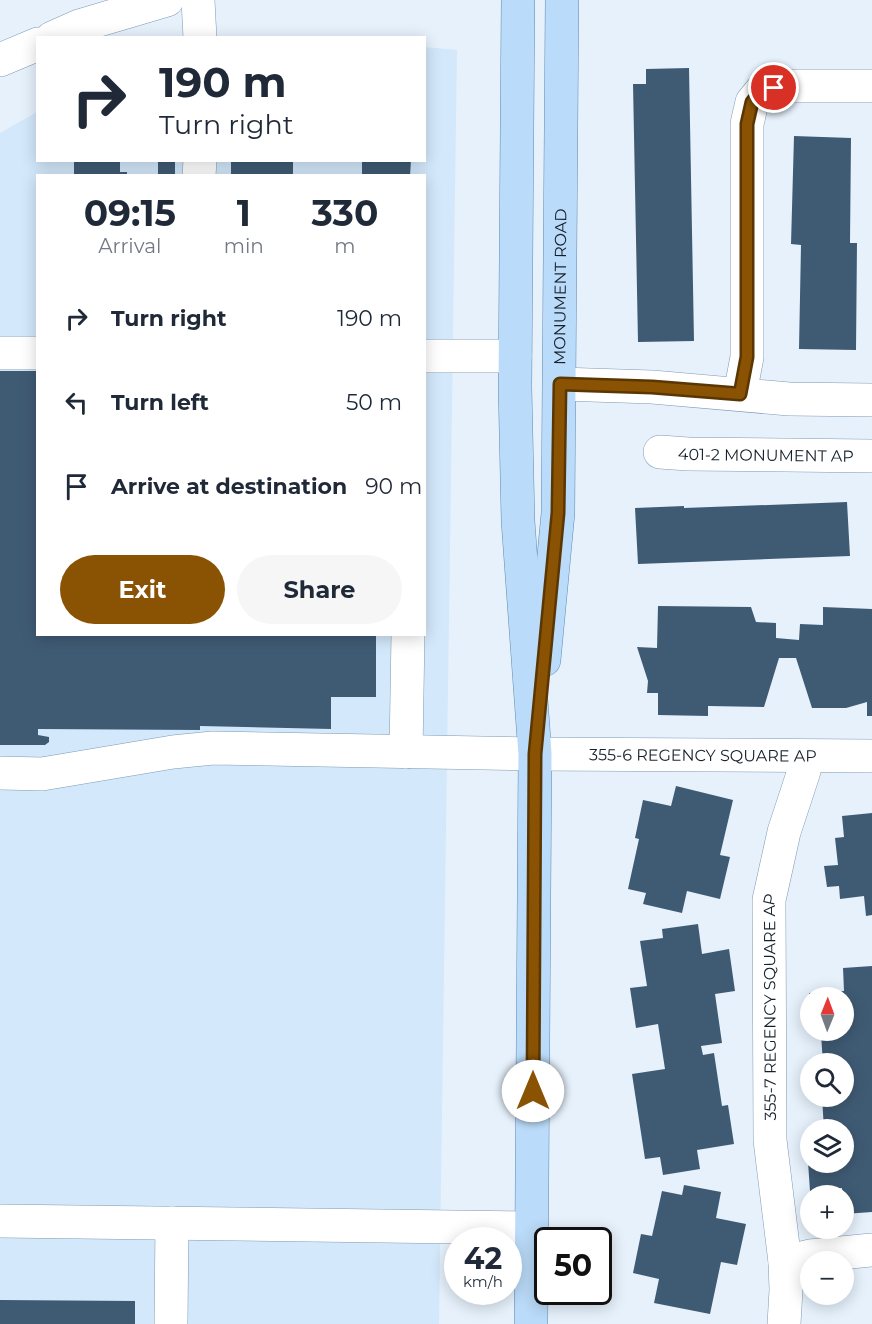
<!DOCTYPE html>
<html lang="en">
<head>
<meta charset="utf-8">
<style>
  :root { --surface:#fff; --page:#f6f6f7; --text:#1f2937; --muted:#747a83; --accent:#8a5304 }
  body { margin:0; font-family:Montserrat,sans-serif; background:var(--page); color:var(--text); height:100vh; display:flex; flex-direction:column; font-size:22px; white-space:nowrap }
  * { box-sizing:border-box; margin:0 }
  p { font-size:20px; color:var(--muted) }
  .icon { flex:none; width:33px; height:33px; fill:none; stroke:currentColor; stroke-width:2; stroke-linecap:round; stroke-linejoin:round }
  .map { position:relative; flex:1; overflow:hidden }
  .details { position:absolute; left:36px; top:174px; width:390px; height:462px; display:flex; flex-direction:column; background:var(--surface); border-radius:0px; box-shadow:0 3px 15px #0003 }
  .details>* { flex:none }
  .top-card { position:absolute; left:36px; top:36px; width:390px; height:126px; border-radius:0px; box-shadow:0 3px 15px #0003; background:#fff; color:var(--text); overflow:hidden }
  .needle { width:39px; rotate:1deg }
  .buttons { position:absolute; left:800px; top:987px; display:grid; gap:12px }
  .buttons a { display:grid; place-items:center; width:54px; height:54px; border-radius:50%; background:var(--surface); box-shadow:0 3px 15px #0003; font-size:30px }
  .speed { position:absolute; left:444px; top:1227px; display:flex; gap:12px; font-size:30px; font-weight:700; text-align:center }
  .speed>* { display:grid; place-content:center; width:78px; height:78px; border-radius:50%; background:var(--surface); box-shadow:0 3px 15px #0003; line-height:1 }
  .speed small { font-size:15px; font-weight:400 }
  .speed .limit { border:3px solid #111; border-radius:9px; background:#fff; color:#111 }
  .pin { position:absolute; display:grid; place-items:center; width:51px; height:51px; color:#fff; margin:-26px; border:3px solid #fff; border-radius:50%; box-shadow:0 2px 6px #0007 }
  .me { position:absolute; width:66px; margin:-33px; rotate:0deg; stroke-linejoin:round; filter:drop-shadow(0 0 4px #0008) }
  .turn { display:flex; align-items:center; gap:21px; height:126px; padding:0 24px; font-size:27px }
  .turn .icon { width:78px; height:78px; stroke-width:2.5 }
  .turn b { display:block; font-size:42px; line-height:51px }
  .eta { display:flex; justify-content:space-evenly; align-items:center; height:102px; text-align:center }
  .eta b { font-size:36px; font-weight:700; line-height:42px }
  .cta { display:flex; gap:12px; margin-top:auto; padding:12px 24px }
  .cta a { flex:1; height:69px; border-radius:36px; background:var(--accent); color:#fff; font-size:24px; font-weight:700; line-height:69px; text-align:center }
  .cta a+a { background:var(--page); color:var(--text) }
  ul { padding:0; list-style:none }
  li { display:flex; align-items:center; gap:18px; height:84px; padding:0 24px }
  li div { flex:1 }
  li b { display:block; font-size:22px }
  li em { font-style:normal }
  .map>svg:first-child { display:block }
</style>
</head>
<body>
<div class="map">
<svg width="872" height="1324" viewBox="0 0 872 1324">
  <rect width="100%" height="100%" fill="#e6f1fc"/>
  <path fill="#d3e8fb" fill-rule="evenodd" d="M425,47L457,50L439,1324H0V133L37,112L38,160H424ZM38,176H424V634H38Z"/>
  <path fill="#3f5b74" d="M689,68L694,341L638,342L633,84H646V69Z
    M794,136L851,138L850,243H857L856,350L799,349L801,245L791,244Z
    M74,160H120V172H127V176H74Z
    M158,160H175V176H158Z
    M231,160H293V176H231Z
    M362,160H411L410,176H362Z
    M0,371H38V634H376V697H331V729L200,726V730L38,729V735L49,737V742L45,745H0Z
    M847,502L850,556L638,564L635,508L684,506V508Z
    M658,606L751,607L756,622L776,623V638L799,640L800,624L823,625V607L872,609V716H867V702L846,708H812L796,658H779L764,707L708,706V716L658,715V693H647L648,681L637,647L657,648Z
    M676,786L733,800L720,855L730,857L720,899L687,891L682,913L643,904L646,893L628,889L639,839L635,838L643,800L671,806Z
    M872,813V915L866,916L864,896L840,899L839,886L827,887L824,866L838,865L835,838L844,837L842,816Z
    M698,924L702,954L729,949L735,991L715,994L722,1043L701,1046L703,1055L714,1053L722,1106L728,1105L734,1144L697,1150L700,1169L663,1175L660,1157L645,1159L632,1074L665,1069L658,1024L636,1028L630,988L647,986L640,941L663,938L662,929Z
    M872,966V1212L844,1214L842,1188L810,1191L808,1162H843V1130H824L822,1096H843V1064H823L821,1034L812,1035L811,1030H843V998H809V993L844,991L843,968Z
    M684,1185L721,1192L716,1218L746,1224L737,1265L721,1262L710,1314L654,1303L659,1279L633,1273L641,1234L652,1236L662,1191L682,1195Z
    M0,1300L135,1301V1324H0Z"/>
  <g fill="none" stroke-linecap="round" stroke-linejoin="round">
    <defs>
      <g id="minor">
        <path d="M198,0L200,38"/>
        <path d="M52,38L79,26L167,0"/>
        <path d="M0,60L38,44"/>
        <path d="M199,176L200,160"/>
        <path d="M0,353H38"/>
        <path d="M424,356H515"/>
        <path d="M560,384L652,387L789,399L872,400"/>
        <path d="M740,394L747,357V124L752,102L762,90L787,86H872"/>
        <path id="s1" d="M660,452L688,454L872,456"/>
        <path d="M406,752L408,634"/>
        <path id="s2" d="M0,773L42,774L173,752L213,748L535,754L872,756"/>
        <path d="M0,1221L532,1228"/>
        <path d="M785,1262L810,1256L872,1250"/>
        <path d="M171,1324L172,1223"/>
        <path id="s3" d="M784,1324L786,1290L785,1262L770,1140L769,900L784,832L804,771L807,757"/>
      </g>
      <g id="major">
        <path d="M518,0L515,387L518,521L535,754L531,1324"/>
        <path id="s4" d="M544,660L558,513L562,0"/>
      </g>
    </defs>
    <use href="#minor" stroke="#7f9ab3" stroke-width="34"/>
    <use href="#major" stroke="#638aae" stroke-width="34"/>
    <use href="#minor" stroke="#fff" stroke-width="33"/>
    <use href="#major" stroke="#badbf9" stroke-width="33"/>
  </g>
  <g fill="none" stroke-linecap="round" stroke-linejoin="round">
    <defs>
      <path id="route" d="M533,1091L535,754L558,513L560,384L652,387L740,394L747,357V124L752,102L762,90L774,88"/>
    </defs>
    <use href="#route" stroke="#5a3603" stroke-width="15"/>
    <use href="#route" stroke="#8a5304" stroke-width="10"/>
  </g>
  <g text-anchor="middle" dominant-baseline="central" stroke-width="6" stroke-linejoin="round" paint-order="stroke">
    <g font-size="16" fill="#16202a" stroke="#e6f1fc">
      <text stroke="none"><textPath href="#s4" startOffset="374">MONUMENT ROAD</textPath></text>
      <text stroke="none"><textPath href="#s1" startOffset="106">401-2 MONUMENT AP</textPath></text>
      <text stroke="none"><textPath href="#s2" startOffset="705">355-6 REGENCY SQUARE AP</textPath></text>
      <text stroke="none"><textPath href="#s3" startOffset="318">355-7 REGENCY SQUARE AP</textPath></text>
    </g>
  </g>
</svg>
<div class="buttons">
<a><svg class="needle" viewBox="-14 -14 28 28"><path d="M0-13l5 13h-10z" fill="#e53935"/><path d="M0 13l5-13h-10z" fill="#747a83"/></svg></a>
<a><svg class="icon" aria-label="search" viewBox="0 0 24 24"><circle cx="10" cy="10" r="6"/><path d="M15 15l6 6"/></svg></a>
<a><svg class="icon" aria-label="layers" viewBox="0 0 24 24"><path d="M12 4l9 5-9 5-9-5zM3 14l9 5 9-5"/></svg></a>
<a>+</a>
<a>−</a>
</div>
<div class="speed"><div>42<small>km/h</small></div><div class="limit">50</div></div>
<div class="pin" style="left:774px;top:88px;background:#d93025"><svg class="icon" aria-label="arrive" viewBox="0 0 24 24"><path d="M6 21V4h12l-3 4 3 4H6"/></svg></div>
<svg class="me" style="left:533px;top:1091px" viewBox="-20 -20 40 40"><circle r="19" fill="#fff"/><path d="M0-13L10 11 0 6-10 11z" fill="#8a5304"/></svg>
<div class="top-card">
<div class="turn"><svg class="icon" aria-label="right" viewBox="0 0 24 24"><path d="M7 20v-9h11M14 6l5 5-5 5"/></svg><div><b>190 m</b>Turn right</div></div>
</div>
<section class="details">
<div class="eta">
<div><b>09:15</b><p>Arrival</p></div>
<div><b>1</b><p>min</p></div>
<div><b>330</b><p>m</p></div>
</div>
<ul>
<li><svg class="icon" aria-label="right" viewBox="0 0 24 24"><path d="M7 20v-9h11M14 6l5 5-5 5"/></svg><div><b>Turn right</b></div><em>190 m</em></li>
<li><svg class="icon" aria-label="left" viewBox="0 0 24 24"><path d="M17 20v-9H6M10 6l-5 5 5 5"/></svg><div><b>Turn left</b></div><em>50 m</em></li>
<li><svg class="icon" aria-label="arrive" viewBox="0 0 24 24"><path d="M6 21V4h12l-3 4 3 4H6"/></svg><div><b>Arrive at destination</b></div><em>90 m</em></li>
</ul>
<div class="cta"><a>Exit</a><a>Share</a></div>
</section>
</div>
</body>
</html>
